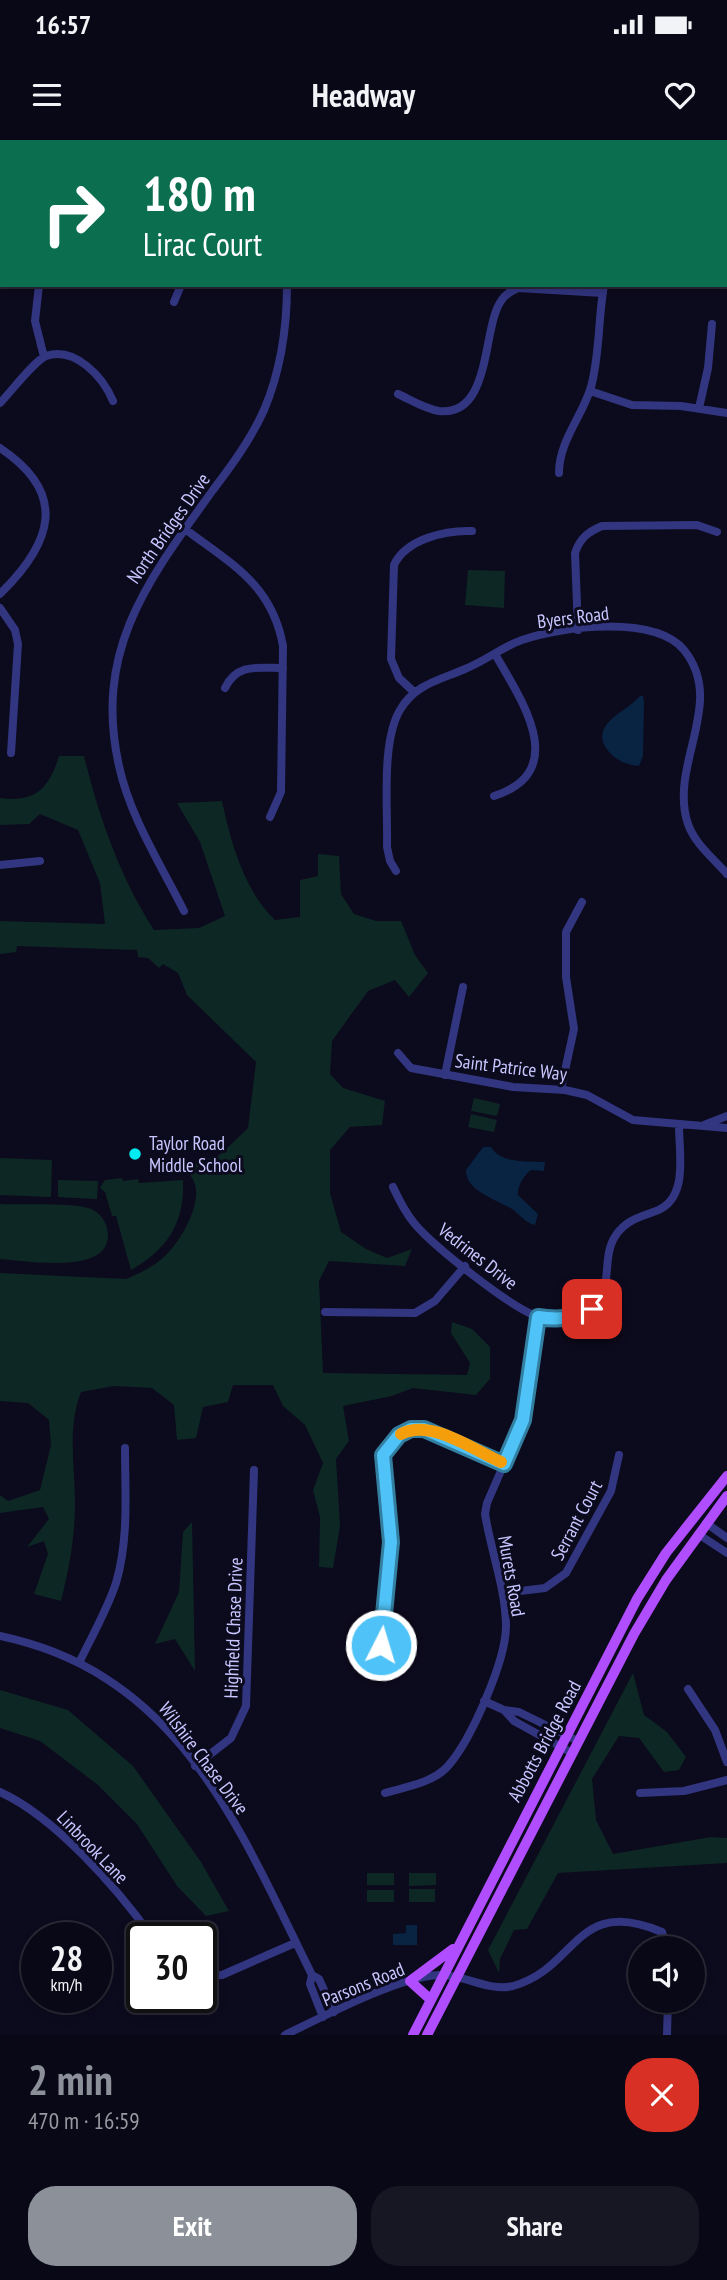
<!DOCTYPE html>
<html lang="en">
<head>
<meta charset="utf-8">
<style>
  :root { --surface:#090816; --page:#171623; --text:#f1f3f6; --muted:#999aa1; --line:#292935; --accent:#8c9099 }
  body { margin:0; font-family:"PT Sans Narrow",sans-serif; background:var(--page); color:var(--text); height:100vh; display:flex; flex-direction:column; font-size:26px; white-space:nowrap }
  * { box-sizing:border-box; margin:0 }
  p { font-size:23px; color:var(--muted) }
  .icon { flex:none; width:38px; height:38px; fill:none; stroke:currentColor; stroke-width:2; stroke-linecap:round; stroke-linejoin:round }
  .map { position:relative; height:1895px; overflow:hidden }
  .side { display:flex; flex-direction:column; background:var(--surface); flex:1 }
  .side>* { flex:none }
  .guide { position:absolute; left:0px; top:0px; width:728px; height:147px; box-shadow:0 4px 10px #0003,0 0 0 2px var(--line); background:#0b6e4f; color:#fff; overflow:hidden }
  .buttons { position:absolute; left:628px; top:1796px; display:grid; gap:14px }
  .buttons a { display:grid; place-items:center; width:77px; height:77px; border-radius:50%; background:var(--surface); box-shadow:0 4px 10px #0003,0 0 0 2px var(--line); font-size:35px }
  .speed { position:absolute; left:21px; top:1782px; display:flex; gap:14px; font-size:35px; font-weight:700; text-align:center }
  .speed>* { display:grid; place-content:center; width:91px; height:91px; border-radius:50%; background:var(--surface); box-shadow:0 4px 10px #0003,0 0 0 2px var(--line); line-height:1 }
  .speed small { font-size:18px; font-weight:400 }
  .speed .limit { border:4px solid #111; border-radius:10px; background:#fff; color:#111 }
  .pin { position:absolute; display:grid; place-items:center; width:60px; height:60px; color:#fff; margin:-30px; border-radius:14px; box-shadow:0 4px 10px #0006 }
  .me { position:absolute; width:77px; margin:-38px; rotate:5deg; stroke-linejoin:round; filter:drop-shadow(0 0 5px #0008) }
  .turn { display:flex; align-items:center; gap:24px; height:147px; padding:0 28px; font-size:32px }
  .turn .icon { width:91px; height:91px; stroke-width:2.5 }
  .turn b { display:block; font-size:49px; line-height:60px }
  .round { display:grid; place-items:center; flex:none; width:74px; height:74px; border-radius:28px; background:var(--page) }
  .overview { display:flex; align-items:center; justify-content:space-between; height:119px; padding:0 28px }
  h1 { font-size:42px; font-weight:700; line-height:52px; color:var(--accent) }
  .primary-button { display:flex; gap:14px; margin-top:auto; padding:14px 28px }
  .primary-button a { flex:1; height:80px; border-radius:28px; background:var(--accent); color:#fff; font-size:28px; font-weight:700; line-height:80px; text-align:center }
  .primary-button a+a { background:var(--page); color:var(--text) }
  .status { display:flex; justify-content:space-between; align-items:center; height:49px; padding:0 35px; background:var(--surface); direction:ltr }
  .status svg { height:19px; fill:currentColor }
  header { display:flex; justify-content:space-between; align-items:center; height:91px; padding:0 28px; background:var(--surface); font-size:32px; font-weight:700 }
  .map>svg:first-child { display:block }
</style>
</head>
<body>
<div class="status"><b>16:57</b><svg viewBox="0 0 49 12"><path d="M0 12V9h3v3zM5 12V6h3v6zM10 12V3h3v9zM15 12V0h3v12zM26 1h20v11H26zM47 4h2v5h-2z"/></svg></div>
<header><svg class="icon" aria-label="menu" viewBox="0 0 24 24"><path d="M4 6h16M4 12h16M4 18h16"/></svg>Headway<svg class="icon" aria-label="heart" viewBox="0 0 24 24"><path d="M12 20l-8-8c-3-5 5-10 8-4 3-6 11-1 8 4z"/></svg></header>
<div class="map">
<svg width="727" height="1895" viewBox="0 0 727 1895">
  <rect width="100%" height="100%" fill="#0c0a1d"/>
  <path fill="#0d2724" d="M468,430L505,431L504,468L465,465Z
    M59,616H84C99,677 120,737 154,790L199,788L225,776L200,702L177,663L222,661C231,703 244,750 275,780L300,777V740L318,736V714L339,716L341,754L354,774L376,781H401L415,815L428,833L409,857L395,840L368,851L332,901L330,934L343,948L385,961L382,985L350,987L330,1010V1053L341,1092L366,1109L387,1118L412,1109L405,1126L329,1121L319,1141L323,1233L467,1235L470,1223L451,1193L452,1182L472,1189L490,1207V1239L476,1255L413,1248L392,1256L343,1266L349,1301L336,1319L340,1386L333,1428L319,1427L320,1377L313,1350L323,1323L305,1285L283,1266L273,1245H233L228,1262L203,1267L196,1298L177,1300L174,1265L152,1248L114,1246L81,1252C67,1288 75,1326 75,1364C75,1397 69,1430 61,1461L34,1454L48,1414L44,1401L27,1407L49,1379L43,1367L0,1373V1355L8,1361L40,1350L51,1305L49,1280L28,1263L0,1261V1133L126,1139C141,1133 157,1125 168,1113C182,1098 203,1062 194,1042C192,1037 188,1032 185,1028L221,1014L248,988L256,922L187,855L178,833L163,824L159,828L148,818L138,817L137,810L17,806L16,812L0,814V781L105,784L100,743L78,690L40,674L29,684L0,685V658C36,663 49,648 59,616Z
    M474,958L500,964L497,976L471,971Z
    M471,974L497,980L494,992L468,987Z
    M0,1018L52,1020L51,1057L0,1055Z
    M122,1038L123,1041L138,1039L139,1043L183,1040C185,1082 168,1109 131,1130L116,1076H112L105,1052L100,1048L105,1040Z
    M58,1040L98,1041L97,1059L58,1057Z
    M0,1064C20,1065 76,1062 91,1069C101,1073 108,1084 108,1095C109,1135 26,1121 0,1119Z
    M192,1382L195,1531L175,1499L155,1504L179,1452L183,1392Z
    M633,1533L644,1575L667,1592L686,1617L679,1630L664,1632L639,1598L619,1596L592,1639L596,1680L613,1714L711,1697L727,1698V1723L558,1733L527,1789L514,1790L500,1819L499,1833L488,1810Z
    M0,1550L68,1570L133,1626L201,1722L229,1771L206,1776L177,1746L137,1684L98,1645L40,1601L0,1588Z
    M367,1733H394V1745H367Z
    M409,1733H436V1745L409,1746Z
    M409,1749H435V1762H409Z
    M367,1750H394V1762H367Z"/>
  <path fill="#092342" d="M640,556H643L644,562L643,616L639,626C628,625 617,621 610,613C585,585 627,572 640,556Z
    M483,1007H491C501,1024 527,1021 545,1022L544,1031L531,1030C524,1035 517,1047 518,1055L538,1074L535,1085C526,1083 520,1075 512,1069C498,1060 465,1051 466,1030Z
    M406,1785H417V1805H393V1794L406,1793Z"/>
  <g fill="none" stroke-linecap="round" stroke-linejoin="round">
    <path stroke="#32357f" stroke-width="8" d="M117,0L119,2
      M297,2V0
      M408,2V0
      M0,5L2,3
      M39,145L35,181L44,217
      M174,162L181,145
      M590,251L632,265L681,266L727,273
      M398,254C411,260 425,269 439,271C492,277 482,188 501,161C505,154 511,151 518,148L603,153
      M0,263C10,253 34,221 46,216C75,206 103,237 113,261
      M699,268L708,228L712,184
      M0,308C69,354 52,403 0,454
      M559,333C559,301 582,277 591,247C600,214 598,179 604,145
      M185,389C231,424 272,444 283,506L281,652L270,677
      M0,468L15,490L18,504L11,613
      M578,490L575,413C580,398 588,392 602,386L697,385L717,392
      M225,548C237,523 258,528 283,528
      M414,552L399,538L391,519L394,425C406,399 446,390 472,391
      M494,656C572,631 520,558 495,514
      M0,725L40,721
      M396,731L390,721L387,707C388,669 381,602 400,570C415,544 440,540 465,529C485,521 502,507 522,500C562,486 655,475 684,510C727,563 668,625 688,684C695,704 713,718 727,734
      M184,771C161,725 130,677 119,626C93,509 149,439 213,350C232,325 251,299 264,270C281,230 287,188 287,145
      M398,913L411,928L513,947L565,950L587,955L633,980L727,988
      M445,935L463,847
      M561,949L574,889L566,837V792L582,762
      M704,985L727,976
      M393,1047C399,1060 405,1072 414,1083C433,1106 509,1166 536,1176C552,1182 580,1179 592,1169C615,1150 600,1118 616,1095C626,1080 640,1077 656,1071C689,1059 679,1013 679,986
      M325,1172L415,1173L435,1161L465,1126
      M706,1383L727,1398
      M698,1394L727,1413
      M503,1453L545,1448L566,1433L611,1351L619,1315
      M0,1496C180,1534 238,1686 312,1835L310,1844L323,1877
      M387,1519L381,1505C384,1471 390,1437 391,1403C391,1382 378,1333 383,1317C389,1298 405,1289 424,1289L504,1324
      M80,1521C92,1496 107,1470 116,1443C129,1399 125,1353 125,1308
      M688,1549L715,1590L727,1622
      M484,1561L504,1570L519,1572L578,1601
      M504,1570L514,1581L572,1613
      M195,1626L231,1598L246,1566L254,1330
      M0,1652C55,1677 117,1748 152,1797
      M385,1653C405,1647 433,1643 448,1626C471,1600 507,1519 506,1484C505,1447 491,1411 485,1374L487,1363L523,1280L538,1177
      M640,1653L684,1651L727,1640
      M312,1835L319,1839L334,1872
      M201,1836L222,1835L295,1803
      M285,1895C322,1877 400,1836 439,1835C464,1834 488,1852 513,1846C578,1828 575,1755 662,1792L667,1808
      M667,1895L668,1860"/>
    <path stroke="#af4dff" stroke-width="10" d="M257,0L261,2
      M726,103H727
      M431,1860L410,1841L453,1809
      M413,1895L637,1459L666,1413L727,1336
      M427,1895L634,1494L666,1440L727,1356"/>
  </g>
  <g fill="none" stroke-linecap="round" stroke-linejoin="round">
    <defs>
      <path id="route" d="M381,1505L391,1402L383,1315L399,1295L411,1289H424L504,1324L523,1280L538,1177C557,1180 576,1179 592,1169"/>
    </defs>
    <use href="#route" stroke="#337fa1" stroke-width="18"/>
    <use href="#route" stroke="#4fc3f7" stroke-width="12"/>
    <path stroke="#f59e0b" stroke-width="12" d="M401,1294C431,1278 473,1310 501,1322"/>
  </g>
  <circle fill="#00eaf1" stroke="#0c0a1d" stroke-width="2.5" cx="135" cy="1014" r="7"/>
  <g text-anchor="middle" dominant-baseline="central" stroke-width="6" stroke-linejoin="round" paint-order="stroke">
    <g font-size="19" fill="#c8c6ff" stroke="#0c0a1d">
      <text transform="translate(168 388) rotate(-55)">North Bridges Drive</text>
      <text transform="translate(573 477) rotate(-7)">Byers Road</text>
      <text transform="translate(511 927) rotate(7)">Saint Patrice Way</text>
      <text transform="translate(478 1116) rotate(38)">Vedrines Drive</text>
      <text transform="translate(576 1380) rotate(-62)">Serrant Court</text>
      <text transform="translate(512 1436) rotate(80)">Murets Road</text>
      <text transform="translate(233 1488) rotate(-88)">Highfield Chase Drive</text>
      <text transform="translate(544 1601) rotate(-62)">Abbotts Bridge Road</text>
      <text transform="translate(204 1618) rotate(53)">Wilshire Chase Drive</text>
      <text transform="translate(93 1707) rotate(46)">Linbrook Lane</text>
      <text transform="translate(363 1844) rotate(-22)">Parsons Road</text>
    </g>
    <g font-size="19" fill="#c8c6ff" stroke="#0c0a1d" text-anchor="start">
      <text x="149" y="1003">Taylor Road<tspan x="149" dy="22">Middle School</tspan></text>
    </g>
  </g>
</svg>
<div class="buttons">
<a><svg class="icon" aria-label="sound" viewBox="0 0 24 24"><path d="M4 9h4l5-4v14l-5-4H4zM17 9q2 3 0 6"/></svg></a>
</div>
<div class="speed"><div>28<small>km/h</small></div><div class="limit">30</div></div>
<div class="pin" style="left:592px;top:1169px;background:#d93025"><svg class="icon" aria-label="arrive" viewBox="0 0 24 24"><path d="M6 21V4h12l-3 4 3 4H6"/></svg></div>
<svg class="me" style="left:381px;top:1505px" viewBox="-20 -20 40 40"><circle r="17" fill="#4fc3f7" stroke="#fff" stroke-width="3"/><path d="M0-11L8 9 0 5-8 9z" fill="#fff"/></svg>
<div class="guide">
<div class="turn"><svg class="icon" aria-label="right" viewBox="0 0 24 24"><path d="M7 20v-9h11M14 6l5 5-5 5"/></svg><div><b>180 m</b>Lirac Court</div></div>
</div>
</div>
<section class="side">
<div class="overview"><div><h1>2 min</h1><p>470 m · 16:59</p></div><a class="round" style="background:#d93025;color:#fff"><svg class="icon" aria-label="close" viewBox="0 0 24 24"><path d="M6 6l12 12M18 6L6 18"/></svg></a></div>
<div class="primary-button"><a>Exit</a><a>Share</a></div>
</section>
</body>
</html>
